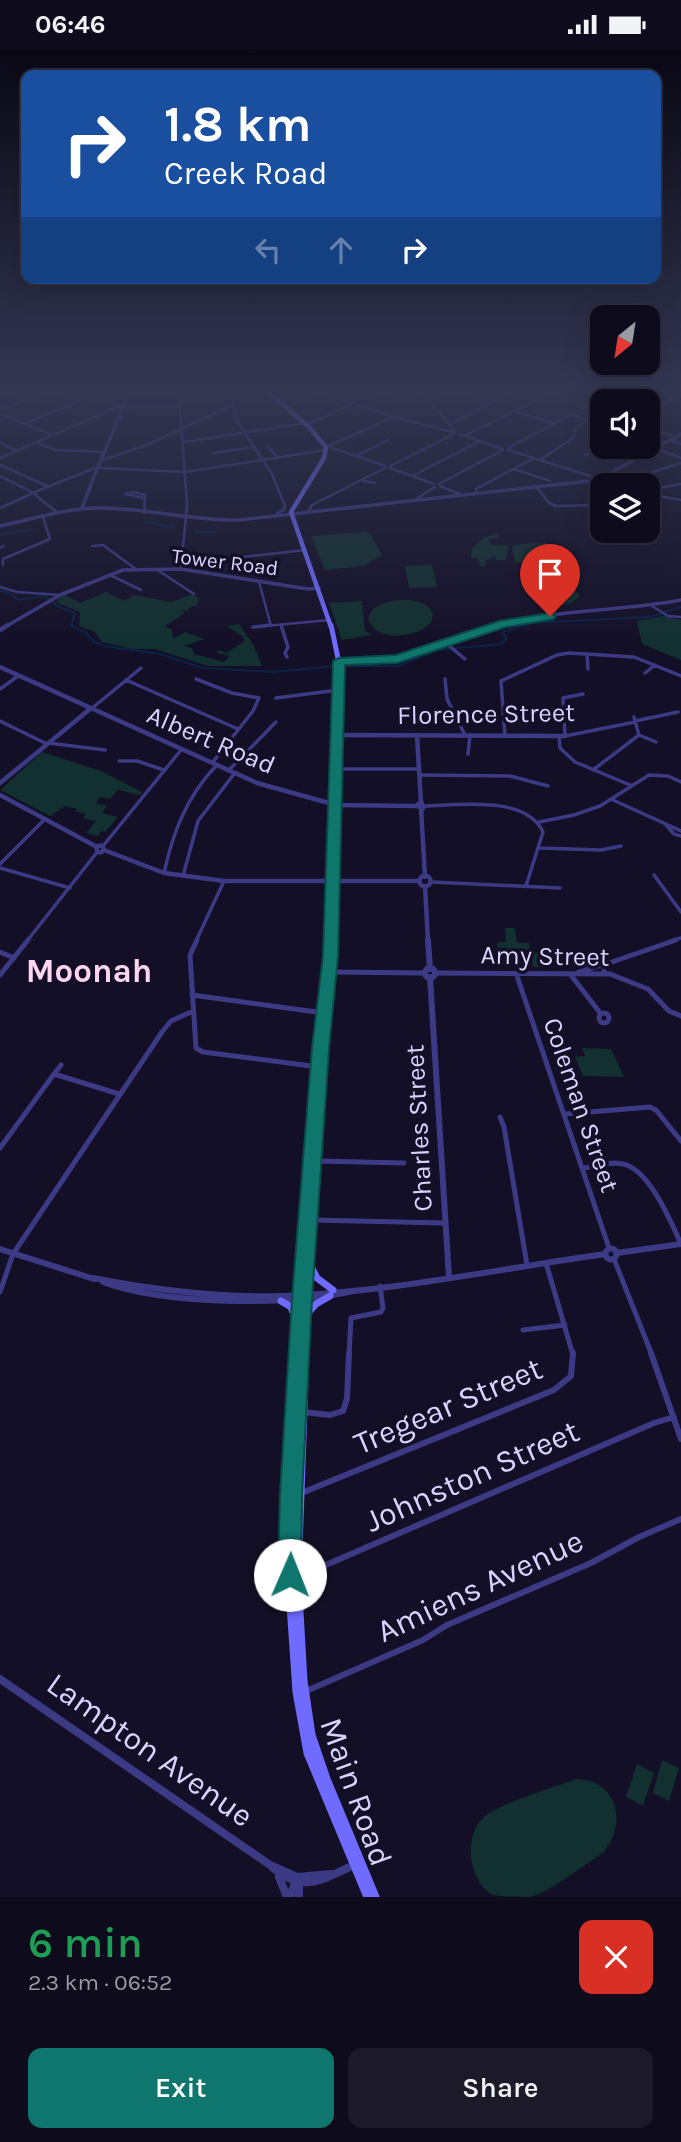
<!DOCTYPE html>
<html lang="en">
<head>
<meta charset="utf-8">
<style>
  :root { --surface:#0e0b1c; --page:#1c1929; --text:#f1f3f6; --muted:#9b9ba3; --line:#2e2b3b; --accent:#0f766e }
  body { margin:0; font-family:Karla,sans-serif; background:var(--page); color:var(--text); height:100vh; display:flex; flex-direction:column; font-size:26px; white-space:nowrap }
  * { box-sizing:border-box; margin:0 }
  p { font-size:23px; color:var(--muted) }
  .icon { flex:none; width:38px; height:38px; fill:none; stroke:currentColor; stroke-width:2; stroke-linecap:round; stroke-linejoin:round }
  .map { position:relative; height:1848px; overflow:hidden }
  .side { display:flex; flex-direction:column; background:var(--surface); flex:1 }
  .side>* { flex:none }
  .top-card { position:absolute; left:21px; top:21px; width:640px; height:214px; border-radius:14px; box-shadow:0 7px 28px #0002,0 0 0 2px var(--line); background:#1a4fa0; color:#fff; overflow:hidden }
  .needle { width:46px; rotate:210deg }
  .tools { position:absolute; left:590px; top:256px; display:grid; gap:14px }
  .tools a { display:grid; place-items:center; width:70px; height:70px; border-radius:14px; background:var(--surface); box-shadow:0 7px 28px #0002,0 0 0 2px var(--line); font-size:35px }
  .pin { position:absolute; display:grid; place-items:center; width:60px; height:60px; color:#fff; margin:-72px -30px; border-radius:50% 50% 50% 0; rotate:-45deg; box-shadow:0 0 7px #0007 }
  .pin .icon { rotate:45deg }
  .me { position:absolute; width:77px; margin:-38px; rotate:1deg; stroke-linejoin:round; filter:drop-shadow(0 0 5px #0008) }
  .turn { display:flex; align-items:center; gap:24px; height:147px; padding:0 28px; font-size:32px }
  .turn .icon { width:91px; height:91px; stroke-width:2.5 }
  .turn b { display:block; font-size:49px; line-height:60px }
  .lanes { display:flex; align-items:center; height:66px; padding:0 28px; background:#0003; justify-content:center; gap:35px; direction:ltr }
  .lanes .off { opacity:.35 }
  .round { display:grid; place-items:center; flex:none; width:74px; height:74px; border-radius:14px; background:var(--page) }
  .headline { display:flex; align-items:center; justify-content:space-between; height:119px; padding:0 28px }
  h1 { font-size:42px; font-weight:600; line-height:52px; color:#1e9e55 }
  .button { display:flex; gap:14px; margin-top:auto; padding:14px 28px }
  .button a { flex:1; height:80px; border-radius:14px; background:var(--accent); color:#fff; font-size:28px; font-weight:600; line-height:80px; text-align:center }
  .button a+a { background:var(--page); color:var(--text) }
  .status { display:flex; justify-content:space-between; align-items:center; height:49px; padding:0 35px; background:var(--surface); direction:ltr }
  .status svg { height:19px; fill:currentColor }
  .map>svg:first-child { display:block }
</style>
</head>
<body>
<div class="status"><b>06:46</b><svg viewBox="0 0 49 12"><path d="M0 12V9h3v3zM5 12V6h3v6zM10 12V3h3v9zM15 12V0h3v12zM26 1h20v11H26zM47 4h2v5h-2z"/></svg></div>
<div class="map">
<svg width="681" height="1848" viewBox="0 0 681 1848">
  <rect width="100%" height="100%" fill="#130f26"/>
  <path fill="#12302f" d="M365,483L370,485L382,506L364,517L325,521L311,487Z
    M498,484V489L488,490L491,496H509L505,511H496L495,507L486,511V517H480L478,509H471L472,499L483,489Z
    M532,494H546L556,515L553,516L554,519L515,513L512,497Z
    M432,516L437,538L409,539L405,517Z
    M542,540H567L578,544L579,548L570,555L547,559Z
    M106,543L124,552L134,546L171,553L193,545L199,550L197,557H192L187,562L180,560L185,564L165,577L172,581L173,590L185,583L204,590L184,597L192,599L194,605L224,613L230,607L216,604L219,601L226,604L245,592L241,586L226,577L239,575L254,597L262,617H208L155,600H132L102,593L94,582L79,577L80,563L58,554L57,550L65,546L80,554Z
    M399,551C412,551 426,551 433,564L431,574C416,589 378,594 368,571C371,556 385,553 399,551Z
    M362,552L365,582L372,586L342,591L329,554Z
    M665,567L681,571V611L642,595L637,572Z
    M42,703L101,722L142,743L140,746L118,741L110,750L100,748L96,754L107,757L102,764L118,768L105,783L101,782L98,787L86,784L96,772L83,769L86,765L75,762L77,760L65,757L50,767L0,741Z
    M505,879H515L517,894H529L530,903H542L544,918H533L532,912L498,911L497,894L506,893Z
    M582,999L611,1000L624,1028L583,1027L575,1008L585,1007Z
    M662,1711L679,1719L669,1752L653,1744Z
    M637,1715L654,1724L643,1757L626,1748Z
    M576,1730C618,1731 627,1773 604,1803C589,1813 546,1845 531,1848C522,1848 501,1848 493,1846C469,1833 463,1789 482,1770C498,1754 553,1739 576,1730Z"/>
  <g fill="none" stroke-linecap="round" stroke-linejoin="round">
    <path stroke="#0c2248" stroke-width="2" d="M145,473L174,478
      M195,483H215
      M0,485L32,481
      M0,542L10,544L18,551L45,547L57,557L75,564L71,577L85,583L93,592L104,597L160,605L203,619L274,623L336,617
      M342,617H398L438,601L501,595L507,589L502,583L532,574L650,568L681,558"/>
    <path stroke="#3d3a85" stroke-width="2.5" d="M236,338L233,356L236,371L271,423L285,457L284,461L277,464
      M304,338L394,368L452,383
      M374,338L387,346
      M417,338L455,382
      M522,338L547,346
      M598,338L639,351
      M130,344H181
      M470,344L481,356
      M630,347L643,338
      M88,349L124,357
      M427,349L508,338
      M125,358L178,357
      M0,360L72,338
      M516,363L554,374
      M648,364L681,346
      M0,365L52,386
      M573,366L602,376
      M24,375L87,349L92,338
      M452,375L519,338
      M306,376L352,355
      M648,378L676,388
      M459,385L503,400
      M464,387L564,338
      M648,391L661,395
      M669,391L681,395
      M185,393L305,374
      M0,394L16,401
      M37,394L56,401L105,403
      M267,397L278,409
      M326,398L394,368
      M330,398L385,417
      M508,399L624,338
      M655,399L681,409
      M508,401L590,427
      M213,404L255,398
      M585,406L602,397
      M356,407L388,391
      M0,409L122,356
      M540,411L573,389L576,379L587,370
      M100,412L149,395L233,356
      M0,416L47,437
      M390,417L454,385
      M99,419L185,423L326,401
      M390,419L434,435
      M514,420L550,432
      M0,427L32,443
      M412,427L480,392
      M596,430L608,436
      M363,432L375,434
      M439,435L503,401
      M626,436L646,425L681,414
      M440,437L460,445
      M536,437L549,454L556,457L602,456
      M35,443L95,419
      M476,444V440L532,410
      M34,445L58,464
      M648,445L681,451
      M653,445L660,439L681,435
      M144,449L125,445L133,443L145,446L144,464
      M416,450L435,438
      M0,459L31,445
      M309,461L312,456L385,419
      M92,497L103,496L137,521
      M0,499L4,497
      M235,509L305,501
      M3,516V510L50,490L43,468
      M156,520L194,545
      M181,520L187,456L180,359L182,338
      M110,526L141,541
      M259,533L271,577
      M0,538L17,543L60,546
      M652,557L668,567L681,568
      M253,578L330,571"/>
    <path stroke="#3d3a85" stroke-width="3.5" d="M281,576L288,598L285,604L287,608
      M253,578L271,576
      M447,595L465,610
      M587,605L588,620
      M645,624L655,616
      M196,630L232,644L259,649L253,662L212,714
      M445,630L447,650L465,686
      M126,631L238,680
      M0,640L18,627
      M583,645L563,649L565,687L635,673
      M276,649L338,641
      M91,660L141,619
      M0,672L47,695
      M635,672L678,663
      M639,686L656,693
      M505,687L501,632L557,606L569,604L634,608L681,627
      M559,687L560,699L575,713L630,736
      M48,694L105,701
      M468,705L470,686
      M119,712H137L164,721
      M336,720H419
      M593,721L639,686L634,668
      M228,722L276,673
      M419,726L510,727L548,737
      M613,751L681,782
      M425,757C459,756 526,746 543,783L526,837
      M539,773L574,766L600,757L649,726L668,727L681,733
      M666,776L674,785L681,787
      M103,797L181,701
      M540,799L601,801L621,797
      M0,815L45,770
      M0,819L70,839
      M164,824C173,783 187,747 216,717
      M654,826L681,863
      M183,827L198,772L234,725
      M432,833L560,839
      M27,892L98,802
      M196,892L224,832
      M671,892L681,889"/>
    <path stroke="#3d3a85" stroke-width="5" d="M197,891L190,906L196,999L203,1003L319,1018
      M0,903L14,909
      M329,923L424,924
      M579,923L608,914
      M436,924L610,925L648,940L669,962L681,967
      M516,924L609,1199
      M604,924V918L609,914L676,891
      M570,925L601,965
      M0,926L28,891
      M192,946L324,964
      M599 969a5 5 0 1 1 10 0a5 5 0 1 1-10 0Z
      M54,1025L61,1016
      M565,1065L650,1058L656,1061L681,1092
      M500,1068L504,1078L527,1216
      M0,1099L54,1025L119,1045
      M317,1112L404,1114
      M584,1119C596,1117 610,1112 623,1115C649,1120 671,1173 681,1195
      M312,1171L444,1174
      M614,1210L652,1306
      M546,1214L573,1306
      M0,1243L13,1205L162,983L171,972L193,962
      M523,1281L565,1276
      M349,1306L351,1269L381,1263L383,1259L380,1237"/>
    <path stroke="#3d3a85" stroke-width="6" d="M651,1304L681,1390
      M303,1363L330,1366L343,1362L347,1350L349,1304
      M299,1445L554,1341L571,1327L573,1304
      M298,1528L654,1374L674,1368
      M304,1643L423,1591L447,1576L591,1514L639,1488L681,1470"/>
    <path stroke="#3d3a85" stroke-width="3.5" d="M98,418L132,338
      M82,459L97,420
      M0,477C33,470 66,459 100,459C147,459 192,472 239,471L589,432L603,428L681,385
      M5,578L60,546L123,521L181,520L308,540L319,539
      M495,578C555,559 620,563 681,551"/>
    <path stroke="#3d3a85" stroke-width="4.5" d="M0,581L8,576
      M339,612L397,610L501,576
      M0,618L257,734L336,756L417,757
      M336,686L565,687
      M417,686L421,754
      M0,734L90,660
      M0,746L97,798
      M422,754L423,759L417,757L418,755Z
      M421,759L425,828
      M96.5 800a3.5 3.5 0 1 1 7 0a3.5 3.5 0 1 1-7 0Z
      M104,801L164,824L224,832H418
      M419.5 832a5.5 5.5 0 1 1 11 0a5.5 5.5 0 1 1-11 0Z
      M425,837L428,892"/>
    <path stroke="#3d3a85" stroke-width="6" d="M428,891L430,920
      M425 924a5 5 0 1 1 10 0a5 5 0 1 1-10 0Z
      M430,928L449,1228
      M605.5 1205a5.5 5.5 0 1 1 11 0a5.5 5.5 0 1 1-11 0Z
      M0,1200L94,1230
      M617,1204L681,1195
      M93,1229C155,1241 220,1249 283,1247C391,1243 499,1220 605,1205
      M103,1233C165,1256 288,1257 353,1242"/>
    <path stroke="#3d3a85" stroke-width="8" d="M0,1630L270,1816L297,1828L332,1825
      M272,1818C303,1845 321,1831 354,1816
      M279,1828L287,1848
      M299,1834V1848
      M290,1848L297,1828"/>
    <path stroke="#6f6bff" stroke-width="4.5" d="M262,338L308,377L326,398L324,409L291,463L331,578"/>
    <path stroke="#6f6bff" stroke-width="5" d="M331,892L339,614L331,576"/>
    <path stroke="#6f6bff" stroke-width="7" d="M310,1216L317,1229L333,1241
      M281,1252L291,1258L298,1277
      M308,1264L316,1255L330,1247
      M299,1306L311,1112L326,948
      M305,1306L331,891"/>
    <path stroke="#6f6bff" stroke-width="9" d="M299,1304L291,1556L297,1643L308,1704L368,1848
      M305,1304L297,1528L303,1632L311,1686L326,1730L375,1848"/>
    <path stroke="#e055d1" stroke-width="4.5" d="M0,344L31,338"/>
  </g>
  <linearGradient id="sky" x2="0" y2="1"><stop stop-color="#0a0815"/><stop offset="0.57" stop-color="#333752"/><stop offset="1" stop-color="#333752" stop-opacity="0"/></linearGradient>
  <rect width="681" height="597" fill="url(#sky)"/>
  <path fill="#0f766e" stroke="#0a4d48" stroke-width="2" d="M550,564L556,567L554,570L506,578L397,614L345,616L338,907L329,999L312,1250L302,1446L301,1526L298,1534L290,1537L282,1534L278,1526L280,1446L292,1250L312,999L323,907L333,612L339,609L396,606L499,572Z"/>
  <g text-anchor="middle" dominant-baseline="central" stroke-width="7" stroke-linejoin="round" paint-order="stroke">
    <g font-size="21" fill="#d9d4ff" stroke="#130f26">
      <text transform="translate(225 513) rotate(7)">Tower Road</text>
    </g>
    <g font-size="26" fill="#d9d4ff" stroke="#130f26">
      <text transform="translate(486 665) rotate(-1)">Florence Street</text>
      <text transform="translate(211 691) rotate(23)">Albert Road</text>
      <text transform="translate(545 907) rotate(1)">Amy Street</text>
      <text transform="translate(581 1056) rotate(71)">Coleman Street</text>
      <text transform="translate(419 1079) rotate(-93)">Charles Street</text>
    </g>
    <g font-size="32" fill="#d9d4ff" stroke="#130f26">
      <text transform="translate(448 1357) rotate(-23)">Tregear Street</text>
      <text transform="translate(472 1427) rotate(-24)">Johnston Street</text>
      <text transform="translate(480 1537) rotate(-25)">Amiens Avenue</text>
      <text transform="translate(150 1701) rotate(35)">Lampton Avenue</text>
      <text transform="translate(356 1743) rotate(70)">Main Road</text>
    </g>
    <g font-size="33" font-weight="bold" fill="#ffd6f0" stroke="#130f26">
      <text x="89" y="922">Moonah</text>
    </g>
  </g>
</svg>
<div class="tools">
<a><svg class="needle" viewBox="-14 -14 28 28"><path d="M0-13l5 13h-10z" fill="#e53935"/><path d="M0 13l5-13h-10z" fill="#9b9ba3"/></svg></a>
<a><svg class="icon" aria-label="sound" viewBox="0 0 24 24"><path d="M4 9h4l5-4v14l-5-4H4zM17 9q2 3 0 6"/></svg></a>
<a><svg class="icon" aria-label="layers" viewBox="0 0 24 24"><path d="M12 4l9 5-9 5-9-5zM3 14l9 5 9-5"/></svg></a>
</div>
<div class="pin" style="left:550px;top:567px;background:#d93025"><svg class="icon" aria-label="arrive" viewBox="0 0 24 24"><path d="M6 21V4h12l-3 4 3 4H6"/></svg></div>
<svg class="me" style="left:290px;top:1526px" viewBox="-20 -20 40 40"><circle r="19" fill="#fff"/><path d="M0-13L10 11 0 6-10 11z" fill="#0f766e"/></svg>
<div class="top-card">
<div class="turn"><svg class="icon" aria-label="right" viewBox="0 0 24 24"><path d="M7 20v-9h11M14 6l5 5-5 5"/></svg><div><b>1.8 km</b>Creek Road</div></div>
<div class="lanes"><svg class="icon off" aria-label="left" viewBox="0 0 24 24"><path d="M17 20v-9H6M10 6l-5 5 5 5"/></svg><svg class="icon off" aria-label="ahead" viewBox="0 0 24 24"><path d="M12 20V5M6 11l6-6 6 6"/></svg><svg class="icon" aria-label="right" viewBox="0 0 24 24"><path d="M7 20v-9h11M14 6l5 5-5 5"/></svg></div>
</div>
</div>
<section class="side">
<div class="headline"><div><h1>6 min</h1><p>2.3 km · 06:52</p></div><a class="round" style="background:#d93025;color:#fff"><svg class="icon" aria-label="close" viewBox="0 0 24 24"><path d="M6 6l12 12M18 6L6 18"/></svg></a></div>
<div class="button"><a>Exit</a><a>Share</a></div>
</section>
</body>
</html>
